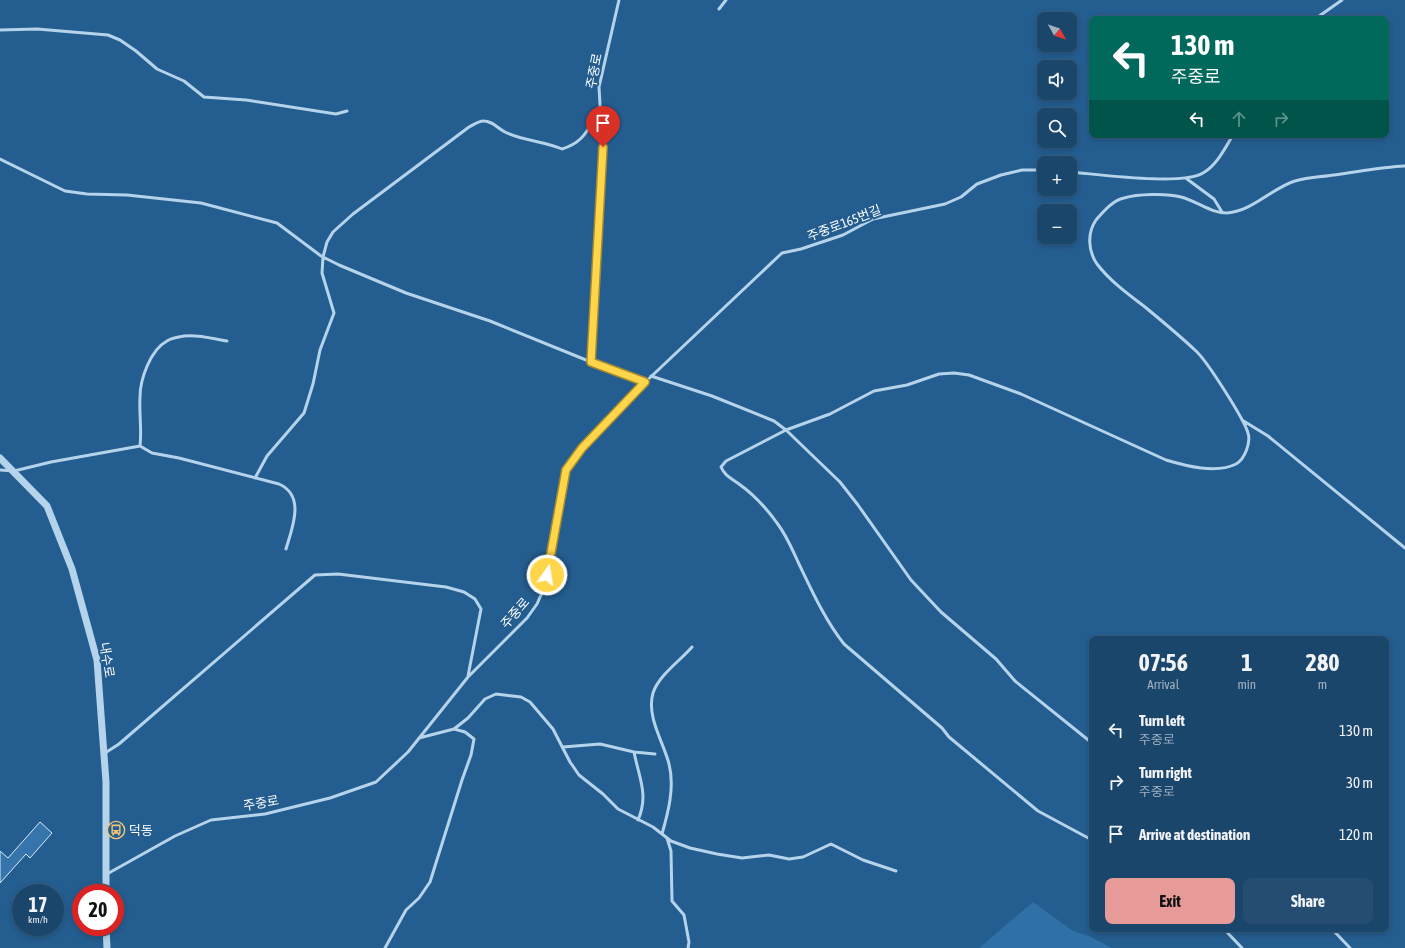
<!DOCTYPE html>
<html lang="en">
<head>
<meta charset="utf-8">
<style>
  :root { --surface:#1b466b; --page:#244d71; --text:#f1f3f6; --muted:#a0b1c1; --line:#395e7e; --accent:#e69b98 }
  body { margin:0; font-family:"Asap Condensed","Noto Sans KR",sans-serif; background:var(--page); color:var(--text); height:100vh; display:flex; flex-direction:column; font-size:15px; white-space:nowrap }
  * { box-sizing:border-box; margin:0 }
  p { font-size:13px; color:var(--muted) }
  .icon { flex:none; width:22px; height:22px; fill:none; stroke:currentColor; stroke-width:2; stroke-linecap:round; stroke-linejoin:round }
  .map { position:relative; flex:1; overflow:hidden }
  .side { position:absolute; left:1089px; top:636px; width:300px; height:296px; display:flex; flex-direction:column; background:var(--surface); border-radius:8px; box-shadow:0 2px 6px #0003,0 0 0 1px var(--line) }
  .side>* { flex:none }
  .banner { position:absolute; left:1089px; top:16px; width:300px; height:122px; border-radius:8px; box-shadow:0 2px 6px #0003,0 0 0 1px var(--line); background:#00695c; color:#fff; overflow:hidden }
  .needle { width:26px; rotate:130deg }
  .buttons { position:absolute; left:1037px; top:12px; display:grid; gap:8px }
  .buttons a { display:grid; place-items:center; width:40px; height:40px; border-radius:8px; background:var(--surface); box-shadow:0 2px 6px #0003,0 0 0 1px var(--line); font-size:20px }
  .speed { position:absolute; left:12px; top:884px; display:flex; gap:8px; font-size:20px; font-weight:700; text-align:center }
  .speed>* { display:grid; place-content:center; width:52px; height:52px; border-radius:50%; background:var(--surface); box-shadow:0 2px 6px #0003,0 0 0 1px var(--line); line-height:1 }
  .speed small { font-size:10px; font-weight:400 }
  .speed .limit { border:6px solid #d22; background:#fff; color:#111 }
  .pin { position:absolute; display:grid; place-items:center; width:34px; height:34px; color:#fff; margin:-41px -17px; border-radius:50% 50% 50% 0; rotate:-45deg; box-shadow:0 0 4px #0007 }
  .pin .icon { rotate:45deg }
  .me { position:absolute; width:44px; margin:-22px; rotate:13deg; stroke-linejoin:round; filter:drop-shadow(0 0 3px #0008) }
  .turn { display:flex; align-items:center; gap:14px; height:84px; padding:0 16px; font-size:18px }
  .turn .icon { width:52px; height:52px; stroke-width:2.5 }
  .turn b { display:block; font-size:28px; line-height:34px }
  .lanes { display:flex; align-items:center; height:38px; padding:0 16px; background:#0003; justify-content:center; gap:20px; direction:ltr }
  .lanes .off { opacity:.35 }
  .eta { display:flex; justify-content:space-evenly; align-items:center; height:68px; text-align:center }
  .eta b { font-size:24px; font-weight:700; line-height:28px }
  .action { display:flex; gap:8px; margin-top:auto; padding:8px 16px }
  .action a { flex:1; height:46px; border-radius:8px; background:var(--accent); color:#111; font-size:16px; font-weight:700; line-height:46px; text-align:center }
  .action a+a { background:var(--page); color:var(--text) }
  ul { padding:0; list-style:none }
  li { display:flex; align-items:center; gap:12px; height:52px; padding:0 16px }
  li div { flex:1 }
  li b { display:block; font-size:15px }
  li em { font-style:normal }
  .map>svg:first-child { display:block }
</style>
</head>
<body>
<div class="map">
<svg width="1405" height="948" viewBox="0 0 1405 948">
  <rect width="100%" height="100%" fill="#245d8f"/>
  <path fill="#2f70a7" d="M1033,902L1073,931L1089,936L1112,948H979Z"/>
  <path fill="#3575ab" stroke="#daebf9" d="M40,822L52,833L30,858L26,854L0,883V851L8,858Z"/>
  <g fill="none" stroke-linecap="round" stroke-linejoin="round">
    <path stroke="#b5d3eb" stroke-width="3" d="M619,0L599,87L603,159L591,362L645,382
      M719,9L726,0
      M1315,19L1342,0
      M0,30L37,29L108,35L120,40L136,51L157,69L184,81L204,97L246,100L336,114L347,111
      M0,159L65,191L87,194L127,195L201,203L277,223L321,256L339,265L406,293L490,321L591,362
      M1070,172C1097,174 1182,186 1203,173C1217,165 1225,148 1233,135
      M1187,179L1214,199L1222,212
      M651,376L712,396L774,421L786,430L840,482L858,505L911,580L941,612L996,659L1015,681L1092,743
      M1242,420L1268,436L1405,548
      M140,446C142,430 139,414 140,397C140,380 150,350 167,341C171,338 179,337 184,336C198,334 214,339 227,341
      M0,470L14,471L51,462L140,446L152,453L179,458L279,484C306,496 292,528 286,549
      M255,478L267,456L304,413L313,384L320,350L334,313L322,273L323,257L327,242L333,232L353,214L469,127C473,125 479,121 483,121C493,121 497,128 505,132C523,141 544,141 562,149C585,142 587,129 600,111
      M419,738L454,729L468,718L485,699L496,694L521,697L530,702L553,729L570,762L579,775L603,794L618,809L653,827L671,841L690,848L717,854L742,858L769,855L789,859L803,857L831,844L863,860L896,871
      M563,747L600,744L634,752L655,754
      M634,752C639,778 649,795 638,820
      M105,753L119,744L315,575L338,574L446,587L464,592L475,599L481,609L468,676
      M662,834C668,813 675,787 669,764C664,743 646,717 653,693C659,675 680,661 692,647
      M667,838L671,851L672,901L684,915L689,942L688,948
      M1092,840L1038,811L949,737L942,728L844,644C825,620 812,591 799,564C792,549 787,536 777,523C767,509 753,494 739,484C731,478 725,476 721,467L726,461L786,430L830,414L874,391L907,385L939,374L954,373L969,375L1021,394L1166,460C1186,466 1216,474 1236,464C1245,459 1251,442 1248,433C1244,419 1207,361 1196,351C1180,336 1162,321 1145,307C1128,294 1110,281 1097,264C1088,251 1087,233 1096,220C1103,212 1113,200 1124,198C1137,194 1167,193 1181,197C1197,201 1210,213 1227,213C1253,211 1272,188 1295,181C1308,177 1321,177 1334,175C1357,172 1381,167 1405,166
      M107,874L175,836L211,820L265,814L330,798L376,782L408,752L468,677L527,618L537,604L544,588L553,548L566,470L582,448L621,405L782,253L801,249L843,235L873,219L945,204L961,197L977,184L1001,175L1022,170H1044
      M1224,929L1242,948
      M1332,929L1350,948
      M385,948L406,910L419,898L430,882L462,780L471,755L474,739L465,732L454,729"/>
    <path stroke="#b5d3eb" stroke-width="7" d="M0,458L47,506L72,569L97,660L106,782V893
      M106,927L107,948"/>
  </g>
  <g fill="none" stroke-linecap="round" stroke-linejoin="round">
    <defs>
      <path id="route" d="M547,575L566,470L582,448L645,382L591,362L603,147"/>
    </defs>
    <use href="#route" stroke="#a68a30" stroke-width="10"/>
    <use href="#route" stroke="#ffd54a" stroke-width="7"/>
  </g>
  <defs>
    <symbol id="bus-ring" viewBox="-11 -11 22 22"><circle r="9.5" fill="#245d8f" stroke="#f6c678" stroke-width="1.5"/><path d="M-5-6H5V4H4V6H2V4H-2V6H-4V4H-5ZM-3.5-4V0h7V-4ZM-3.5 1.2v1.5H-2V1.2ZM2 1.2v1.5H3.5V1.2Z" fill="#f6c678"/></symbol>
  </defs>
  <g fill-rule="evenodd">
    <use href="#bus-ring" x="106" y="820" width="20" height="20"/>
  </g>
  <g text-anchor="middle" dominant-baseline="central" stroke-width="4" stroke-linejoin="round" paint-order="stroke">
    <g font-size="13" fill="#fff" stroke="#245d8f">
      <text transform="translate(594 71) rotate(-79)">주중로</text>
      <text transform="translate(844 223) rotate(-21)">주중로165번길</text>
      <text transform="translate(515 613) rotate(-49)">주중로</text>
      <text transform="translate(107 660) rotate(81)">내수로</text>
      <text transform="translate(261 803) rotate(-10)">주중로</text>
    </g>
    <g font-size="13" fill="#fff" stroke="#245d8f" text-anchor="start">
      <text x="129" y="830">덕동</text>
    </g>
  </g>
</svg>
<div class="buttons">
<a><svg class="needle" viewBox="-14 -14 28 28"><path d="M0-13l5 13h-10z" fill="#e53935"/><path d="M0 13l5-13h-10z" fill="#a0b1c1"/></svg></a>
<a><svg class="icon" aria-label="sound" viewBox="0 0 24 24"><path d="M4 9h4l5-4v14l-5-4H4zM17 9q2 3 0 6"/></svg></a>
<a><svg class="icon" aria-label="search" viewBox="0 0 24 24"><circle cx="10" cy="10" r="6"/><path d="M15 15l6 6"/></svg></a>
<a>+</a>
<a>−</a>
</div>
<div class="speed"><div>17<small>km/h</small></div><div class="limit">20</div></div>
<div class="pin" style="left:603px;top:147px;background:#d93025"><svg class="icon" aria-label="arrive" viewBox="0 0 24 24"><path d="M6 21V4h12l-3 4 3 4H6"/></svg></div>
<svg class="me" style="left:547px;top:575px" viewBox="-20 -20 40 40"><circle r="17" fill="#ffd54a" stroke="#fff" stroke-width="3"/><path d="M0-11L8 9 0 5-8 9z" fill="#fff"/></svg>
<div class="banner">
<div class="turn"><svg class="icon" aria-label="left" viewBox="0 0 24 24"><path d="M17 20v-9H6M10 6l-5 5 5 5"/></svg><div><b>130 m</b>주중로</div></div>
<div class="lanes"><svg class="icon" aria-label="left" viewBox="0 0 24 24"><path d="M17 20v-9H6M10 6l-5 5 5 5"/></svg><svg class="icon off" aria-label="ahead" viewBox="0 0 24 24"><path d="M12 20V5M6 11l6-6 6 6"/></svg><svg class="icon off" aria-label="right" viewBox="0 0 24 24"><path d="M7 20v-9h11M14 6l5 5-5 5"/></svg></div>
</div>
<section class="side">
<div class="eta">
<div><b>07:56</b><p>Arrival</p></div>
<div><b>1</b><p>min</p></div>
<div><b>280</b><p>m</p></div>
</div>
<ul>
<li><svg class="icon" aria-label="left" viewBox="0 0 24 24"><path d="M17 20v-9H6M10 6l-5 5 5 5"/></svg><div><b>Turn left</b><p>주중로</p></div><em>130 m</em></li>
<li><svg class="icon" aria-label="right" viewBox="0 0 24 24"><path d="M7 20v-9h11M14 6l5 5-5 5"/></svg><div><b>Turn right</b><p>주중로</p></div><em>30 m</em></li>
<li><svg class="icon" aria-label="arrive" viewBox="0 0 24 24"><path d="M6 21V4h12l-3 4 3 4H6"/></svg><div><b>Arrive at destination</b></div><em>120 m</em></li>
</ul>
<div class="action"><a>Exit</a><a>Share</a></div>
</section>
</div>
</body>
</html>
